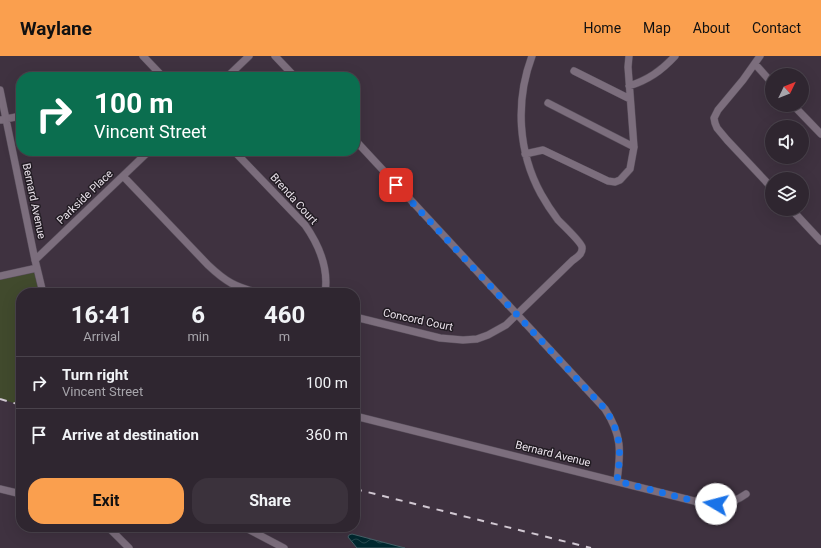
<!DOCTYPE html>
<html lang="en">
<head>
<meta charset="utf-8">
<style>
  :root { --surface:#2f2630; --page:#3b323c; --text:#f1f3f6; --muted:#a7a5ab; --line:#4a434c; --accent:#fa9f4e }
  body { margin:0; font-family:Roboto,sans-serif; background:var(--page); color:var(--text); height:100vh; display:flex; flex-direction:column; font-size:15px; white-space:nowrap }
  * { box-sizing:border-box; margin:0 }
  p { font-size:13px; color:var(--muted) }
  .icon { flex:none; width:22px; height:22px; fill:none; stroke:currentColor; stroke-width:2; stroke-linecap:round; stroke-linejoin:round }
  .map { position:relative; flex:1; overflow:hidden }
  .sheet { position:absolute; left:16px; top:232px; width:344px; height:244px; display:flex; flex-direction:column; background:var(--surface); border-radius:16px; box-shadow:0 4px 16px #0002,0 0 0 1px var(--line) }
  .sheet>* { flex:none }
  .guide { position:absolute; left:16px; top:16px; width:344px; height:84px; border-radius:16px; box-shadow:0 4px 16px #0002,0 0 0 1px var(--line); background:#0b6e4f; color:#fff; overflow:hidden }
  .needle { width:26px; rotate:47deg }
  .buttons { position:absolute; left:765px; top:12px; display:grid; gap:8px }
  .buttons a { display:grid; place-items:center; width:44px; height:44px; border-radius:50%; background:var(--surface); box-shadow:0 4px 16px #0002,0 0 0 1px var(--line); font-size:20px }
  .pin { position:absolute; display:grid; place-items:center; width:34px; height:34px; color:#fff; margin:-17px; border-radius:8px; box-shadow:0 2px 6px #0006 }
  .me { position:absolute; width:44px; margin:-22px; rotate:278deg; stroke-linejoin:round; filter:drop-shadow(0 0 3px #0008) }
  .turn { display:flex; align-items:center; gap:14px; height:84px; padding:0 12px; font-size:18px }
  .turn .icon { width:52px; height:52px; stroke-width:2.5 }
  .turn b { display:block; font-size:28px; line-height:34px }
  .eta { display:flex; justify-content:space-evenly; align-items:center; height:68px; text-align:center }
  .eta b { font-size:24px; font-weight:700; line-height:28px }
  .primary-button { display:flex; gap:8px; margin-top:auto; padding:8px 12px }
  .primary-button a { flex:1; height:46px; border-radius:16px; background:var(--accent); color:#111; font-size:16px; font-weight:700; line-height:46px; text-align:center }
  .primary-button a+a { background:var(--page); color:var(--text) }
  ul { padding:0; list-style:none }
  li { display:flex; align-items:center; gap:12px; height:52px; padding:0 12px; border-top:1px solid var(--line) }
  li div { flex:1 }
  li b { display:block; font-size:15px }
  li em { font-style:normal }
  header { display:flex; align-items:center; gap:24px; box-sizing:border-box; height:56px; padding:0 20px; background:var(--accent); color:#111 }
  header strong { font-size:19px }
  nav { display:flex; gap:22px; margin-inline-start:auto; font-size:14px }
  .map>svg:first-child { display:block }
</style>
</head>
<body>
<header>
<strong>Waylane</strong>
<nav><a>Home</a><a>Map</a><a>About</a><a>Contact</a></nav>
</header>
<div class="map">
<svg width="821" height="492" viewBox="0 0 821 492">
  <defs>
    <pattern id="water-waves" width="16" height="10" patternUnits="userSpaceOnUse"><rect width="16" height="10" fill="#00282f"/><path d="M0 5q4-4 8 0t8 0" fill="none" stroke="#25474d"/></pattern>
  </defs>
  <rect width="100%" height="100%" fill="#3f3240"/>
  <path fill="#414a2d" d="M37,212L43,237H21V349L0,343V220Z"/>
  <path fill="url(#water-waves)" stroke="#466067" d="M352,478L405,492H357L348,481L349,479Z"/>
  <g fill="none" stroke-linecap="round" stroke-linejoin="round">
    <defs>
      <path id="minor" d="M143,0L163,21
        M275,0L295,21
        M760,0L743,24L718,54L714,62L715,67L717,72L727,84L772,132
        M755,8L772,27
        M574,15L630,43
        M227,21L249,0
        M629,30C648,24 661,15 675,0
        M0,34L35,204L43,237
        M548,47L634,91
        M793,49L821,78
        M0,64L21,60
        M355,84L605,353C622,379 621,395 617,425
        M234,95L305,169C319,189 329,212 325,237
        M525,98L543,94L608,125L615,126L620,124L630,113L634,91L628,11L629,0
        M123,120L208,209C226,226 235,231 259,237
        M791,153L821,185
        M35,204L149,95
        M0,220L37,212
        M355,261L440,282L463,284L477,283L488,279L506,269L572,205C577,201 583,198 582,191C581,186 563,169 558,164C552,156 546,147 541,138C518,96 515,45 532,0
        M355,360L702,447C717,449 733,448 746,438
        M0,433L21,438
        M108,471L129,492
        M244,471L284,492"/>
    </defs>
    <use href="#minor" stroke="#584e5a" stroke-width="8"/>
    <use href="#minor" stroke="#7c6e7d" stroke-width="7"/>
    <path stroke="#d1c8d2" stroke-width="2" stroke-dasharray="7 7" stroke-linecap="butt" d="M0,343L21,349
      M355,433L591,492"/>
  </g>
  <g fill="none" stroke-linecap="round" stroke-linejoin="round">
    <path stroke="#1a73e8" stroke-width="7" stroke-dasharray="0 12.6" d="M396,129L605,353C622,379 621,395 617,425L702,447L716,448"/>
  </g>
  <g text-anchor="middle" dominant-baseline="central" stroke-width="3" stroke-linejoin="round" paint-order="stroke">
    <g font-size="11" fill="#eae2eb" stroke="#221c23">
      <text transform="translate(85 141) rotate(-44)">Parkside Place</text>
      <text transform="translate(294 143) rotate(48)">Brenda Court</text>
      <text transform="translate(34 145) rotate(78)">Bernard Avenue</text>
      <text transform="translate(418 264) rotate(12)">Concord Court</text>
      <text transform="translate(553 398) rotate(14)">Bernard Avenue</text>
    </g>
  </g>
</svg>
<div class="buttons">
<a><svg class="needle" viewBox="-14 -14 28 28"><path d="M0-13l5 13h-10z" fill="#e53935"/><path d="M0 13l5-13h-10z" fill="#a7a5ab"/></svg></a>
<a><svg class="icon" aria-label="sound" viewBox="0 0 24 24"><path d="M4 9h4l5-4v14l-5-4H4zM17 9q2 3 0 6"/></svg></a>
<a><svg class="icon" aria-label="layers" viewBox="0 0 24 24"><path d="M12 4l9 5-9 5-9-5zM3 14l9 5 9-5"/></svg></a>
</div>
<div class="pin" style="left:396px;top:129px;background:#d93025"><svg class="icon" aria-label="arrive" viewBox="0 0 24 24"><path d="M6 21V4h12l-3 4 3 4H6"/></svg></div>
<svg class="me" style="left:716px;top:448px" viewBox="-20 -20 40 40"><circle r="19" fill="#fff"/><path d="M0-13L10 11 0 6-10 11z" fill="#1a73e8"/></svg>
<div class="guide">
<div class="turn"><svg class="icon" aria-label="right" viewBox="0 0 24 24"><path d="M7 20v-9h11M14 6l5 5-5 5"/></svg><div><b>100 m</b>Vincent Street</div></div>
</div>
<section class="sheet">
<div class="eta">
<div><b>16:41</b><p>Arrival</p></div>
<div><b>6</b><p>min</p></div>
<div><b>460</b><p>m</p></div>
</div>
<ul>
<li><svg class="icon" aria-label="right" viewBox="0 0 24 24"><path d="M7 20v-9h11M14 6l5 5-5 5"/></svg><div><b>Turn right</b><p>Vincent Street</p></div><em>100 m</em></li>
<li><svg class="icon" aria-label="arrive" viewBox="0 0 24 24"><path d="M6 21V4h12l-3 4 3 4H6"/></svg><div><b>Arrive at destination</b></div><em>360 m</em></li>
</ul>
<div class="primary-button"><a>Exit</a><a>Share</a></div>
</section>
</div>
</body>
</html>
